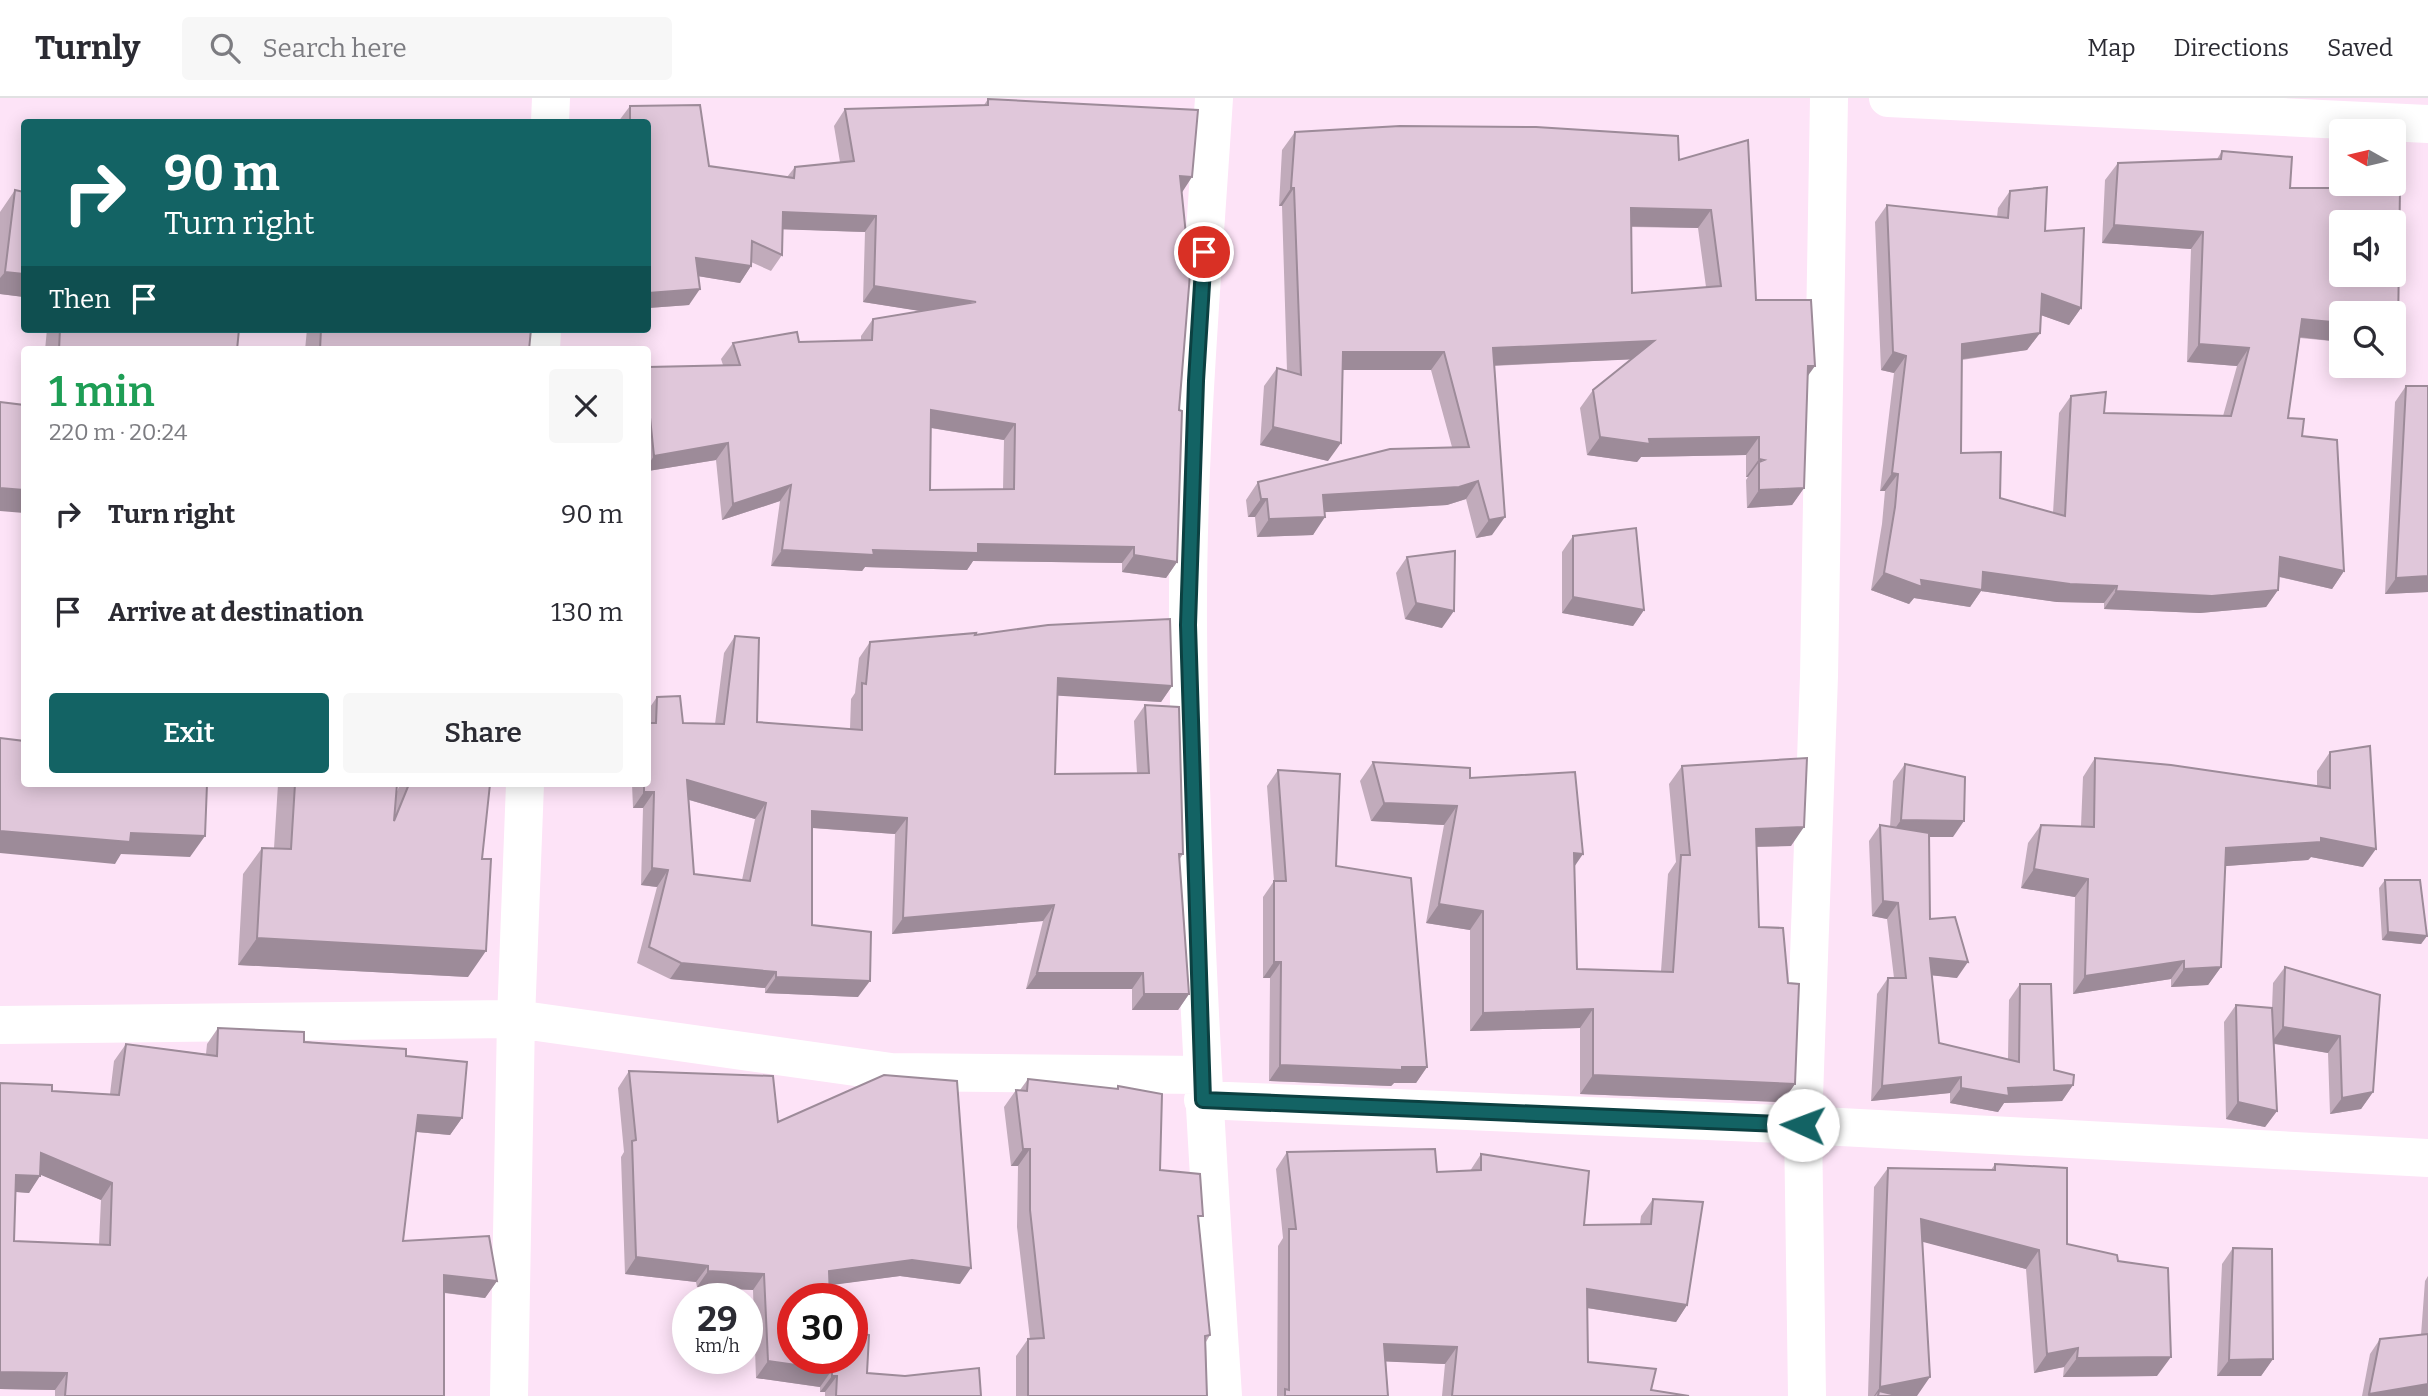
<!DOCTYPE html>
<html lang="en">
<head>
<meta charset="utf-8">
<style>
  :root { --surface:#fff; --page:#f7f7f7; --text:#2b2b33; --muted:#7c7c81; --line:#e1e1e2; --accent:#136364 }
  body { margin:0; font-family:Bitter,serif; background:var(--page); color:var(--text); height:100vh; display:flex; flex-direction:column; font-size:26px; white-space:nowrap }
  * { box-sizing:border-box; margin:0 }
  p { font-size:23px; color:var(--muted) }
  .icon { flex:none; width:38px; height:38px; fill:none; stroke:currentColor; stroke-width:2; stroke-linecap:round; stroke-linejoin:round }
  .map { position:relative; flex:1; overflow:hidden }
  .drawer { position:absolute; left:21px; top:248px; width:630px; height:441px; display:flex; flex-direction:column; background:var(--surface); border-radius:7px; box-shadow:0 4px 18px #0003 }
  .drawer>* { flex:none }
  .top-card { position:absolute; left:21px; top:21px; width:630px; height:214px; border-radius:7px; box-shadow:0 4px 18px #0003; background:#136364; color:#fff; overflow:hidden }
  .needle { width:46px; rotate:278deg }
  .fabs { position:absolute; left:2329px; top:21px; display:grid; gap:14px }
  .fabs a { display:grid; place-items:center; width:77px; height:77px; border-radius:7px; background:var(--surface); box-shadow:0 4px 18px #0003; font-size:35px }
  .speed { position:absolute; left:672px; top:1185px; display:flex; gap:14px; font-size:35px; font-weight:700; text-align:center }
  .speed>* { display:grid; place-content:center; width:91px; height:91px; border-radius:50%; background:var(--surface); box-shadow:0 4px 18px #0003; line-height:1 }
  .speed small { font-size:18px; font-weight:400 }
  .speed .limit { border:10px solid #d22; background:#fff; color:#111 }
  .pin { position:absolute; display:grid; place-items:center; width:60px; height:60px; color:#fff; margin:-30px; border:4px solid #fff; border-radius:50%; box-shadow:0 2px 7px #0007 }
  .me { position:absolute; width:77px; margin:-38px; rotate:272deg; stroke-linejoin:round; filter:drop-shadow(0 0 5px #0008) }
  .turn { display:flex; align-items:center; gap:24px; height:147px; padding:0 28px; font-size:32px }
  .turn .icon { width:91px; height:91px; stroke-width:2.5 }
  .turn b { display:block; font-size:49px; line-height:60px }
  .then { display:flex; align-items:center; height:66px; padding:0 28px; background:#0003; gap:14px; font-size:26px }
  .round { display:grid; place-items:center; flex:none; width:74px; height:74px; border-radius:7px; background:var(--page) }
  .headline { display:flex; align-items:center; justify-content:space-between; height:119px; padding:0 28px }
  h1 { font-size:42px; font-weight:600; line-height:52px; color:#1e9e55 }
  .button { display:flex; gap:14px; margin-top:auto; padding:14px 28px }
  .button a { flex:1; height:80px; border-radius:7px; background:var(--accent); color:#fff; font-size:28px; font-weight:600; line-height:80px; text-align:center }
  .button a+a { background:var(--page); color:var(--text) }
  ul { padding:0; list-style:none }
  li { display:flex; align-items:center; gap:21px; height:98px; padding:0 28px }
  li div { flex:1 }
  li b { display:block; font-size:26px }
  li em { font-style:normal }
  header { display:flex; align-items:center; gap:42px; box-sizing:border-box; height:98px; padding:0 35px; background:var(--surface); border-bottom:2px solid var(--line) }
  header strong { font-size:33px }
  nav { display:flex; gap:38px; margin-inline-start:auto; font-size:24px }
  .search { width:490px; height:63px; background:var(--page); display:flex; align-items:center; gap:18px; box-sizing:border-box; padding:0 24px; border-radius:7px; color:var(--muted); font-size:26px }
  .map>svg:first-child { display:block }
</style>
</head>
<body>
<header>
<strong>Turnly</strong>
<div class="search"><svg class="icon" aria-label="search" viewBox="0 0 24 24"><circle cx="10" cy="10" r="6"/><path d="M15 15l6 6"/></svg>Search here</div>
<nav><a>Map</a><a>Directions</a><a>Saved</a></nav>
</header>
<div class="map">
<svg width="2428" height="1298" viewBox="0 0 2428 1298">
  <rect width="100%" height="100%" fill="#fde3f7"/>
  <g fill="none" stroke-linecap="round" stroke-linejoin="round">
    <path stroke="#fff" stroke-width="38" d="M1214,0C1203,175 1187,352 1188,528C1190,785 1206,1042 1223,1298
      M550,24L551,0
      M541,252L542,231
      M0,927L516,921L891,974L1203,977
      M1203,1002L1803,1027L2428,1060
      M509,1298L516,921L525,686
      M1807,1298L1803,1027L1819,578L1829,0"/>
    <path stroke="#fff" stroke-width="38" d="M1888,0L2428,26"/>
  </g>
  <path fill="#c1abbb" fill-rule="evenodd" d="M988,1L1182,95L1177,464L1166,480L1122,474V465L973,463L967,472L865,469L862,473L771,468L780,403L722,422L716,362L648,373V269L723,267L721,261L733,245L861,243V238L873,221L921,213L863,204L865,134L783,131L782,157L771,173L751,164V168L740,185L698,178L689,207L648,210V24H618L630,8L709,68L787,79L795,69L840,64L834,28L845,11L984,7ZM931,330L1004,342L1003,391L930,392Z
    M1295,34L1679,62L1748,42L1756,202L1808,278L1804,390L1792,407L1747,410L1746,382L1748,379H1746V357L1641,359L1637,364L1587,357L1580,310L1593,292L1631,261L1494,268L1492,437L1476,440L1466,401L1447,407L1325,414L1313,437L1257,439L1255,419H1248L1246,402L1258,384L1452,349L1431,272H1343L1328,363L1260,347L1264,288L1277,270L1287,273L1282,108H1279L1282,52ZM1631,129L1698,130L1706,189L1632,195Z
    M2222,53L2292,59L2290,90H2400L2398,231L2394,237V215H2342V244L2300,240L2288,320L2304,321L2302,338L2337,342L2344,473L2332,491L2279,479L2278,492L2266,509L2200,515L2104,511V505L2057,504L1981,493L1970,509L1914,500L1909,506L1871,492L1882,426L1885,393H1880L1894,275L1881,272L1875,124L1887,107L1997,119L1998,110L2010,93L2047,89L2045,133L2084,130L2081,210L2069,227L2041,217L2040,235L2027,252L1962,262L1961,355L2001,354L2000,400L2053,415L2059,315L2071,298L2106,294L2104,315L2223,318L2237,268L2187,264L2191,151L2102,145L2105,82L2118,65L2217,61ZM2342,124H2394V177H2342Z
    M15,92L24,199L0,196V114Z
    M47,231H239L237,252H45Z
    M307,231H531L529,252H305Z
    M2406,288H2428V494L2385,496L2395,304Z
    M1573,438L1644,512L1633,528L1562,515V454Z
    M1407,459L1442,530L1405,521L1396,475Z
    M975,537L1172,588L1161,604L1057,597L1055,676L1137,675L1134,623L1145,607L1183,756L1179,762L1189,896L1178,912H1132V891H1026L1043,823L892,836L895,736L812,730V827L858,899L765,895V890L670,881L637,865L657,789L641,787L643,710H633L632,686H648V612L657,599L683,625L715,626L724,555L735,538L757,624L850,631L851,601L855,595L859,560L870,544ZM689,702L755,721L742,782L694,776Z
    M2330,654L2363,769L2311,759L2308,762L2225,768L2221,869L2208,887L2171,889V881L2073,896L2075,799L2021,790L2028,745L2041,727L2081,728L2083,679L2095,660L2317,688V673Z
    M1373,664L1470,680L1574,769L1577,871L1661,873L1668,776L1676,764L1669,686L1682,668L1791,748L1756,749L1759,829L1795,986L1782,1004L1580,996V930L1470,933V832L1426,825L1444,727L1371,723L1360,683Z
    M1905,666L1953,739H1929L1930,821L1957,880L1932,877L1939,945L2008,961L2009,902L2020,886L2054,972L2073,987L2062,1003L2004,1005L1998,1014L1950,1005V995L1871,1003L1877,896L1888,880H1894L1887,821L1872,818L1869,743L1880,727L1890,729L1893,683Z
    M1278,672L1336,768L1427,969L1416,985H1394L1391,988L1269,983L1270,880H1263V799L1274,783L1267,688Z
    M278,686H397L396,696L400,686H490L468,879L238,867L243,776L262,750H274Z
    M2385,782L2427,838L2421,846L2382,842L2379,790Z
    M2285,869L2380,897L2373,994L2361,1011L2330,1016L2328,955L2274,946L2277,1013L2265,1029L2226,1021L2224,924L2236,907L2272,910L2273,885Z
    M218,930L406,958L462,1020L450,1037L416,1034L403,1143L497,1183L485,1200L444,1195V1298H55V1292L0,1291V985L52,993L110,996L114,963L126,946L206,956L207,946ZM40,1076L101,1102L99,1146L14,1143L16,1094L29,1095Z
    M629,973L778,1024L960,1186L900,1178L829,1187L793,1200L867,1275L981,1298H825V1294H820V1289L756,1280L753,1192L697,1189L696,1184L625,1176L621,1059L624,1054L618,990Z
    M1028,981L1116,991L1118,988L1160,1072L1199,1124L1210,1237L1206,1244L1207,1298H1016V1258L1028,1241H1030L1017,1129L1018,1068H1011L1004,1009L1016,992H1020Z
    M1287,1054L1437,1074L1470,1073L1481,1056L1584,1127L1640,1126L1641,1118L1653,1101L1687,1207L1676,1224L1587,1210L1588,1264L1651,1292L1689,1298H1442L1445,1266L1386,1263L1388,1298H1277L1278,1148L1283,1140L1276,1071Z
    M1995,1066L2067,1146L2118,1163L2157,1278L2063,1279L2064,1269L2034,1275L2026,1171L1922,1143L1917,1298H1868L1874,1089L1888,1070L1991,1072Z
    M2233,1150L2273,1261L2261,1278H2217L2222,1166Z
    M2428,1178V1298H2362L2370,1256L2380,1241L2421,1237L2425,1183Z"/>
  <path fill="#9d8b99" d="M1180,78L1192,79L1181,96Z
    M1291,90H1294L1282,108H1279Z
    M1631,110L1711,112L1698,130L1618,128Z
    M783,114L876,118L865,134L772,131Z
    M2114,127L2203,134L2191,151L2102,145Z
    M696,160L751,168L740,185L685,176Z
    M5,174L24,176V199L0,196V180Z
    M874,188L976,204L964,220L863,204Z
    M700,191L689,207L648,210V195Z
    M2042,196L2081,210L2069,227L2029,213Z
    M2302,221L2342,225V244L2290,238Z
    M2040,235L2027,252L1949,263L1962,246Z
    M1654,243L1641,261L1481,268L1493,250Z
    M2199,246L2249,250L2237,268L2187,264Z
    M1343,254H1444L1431,272H1331Z
    M1893,254L1906,258L1894,275L1881,272Z
    M1808,268H1815L1802,286Z
    M931,312L1015,326L1004,342L920,328Z
    M1273,329L1341,345L1328,363L1260,347Z
    M1600,339L1649,341L1759,339L1746,357L1641,359L1637,364L1587,357Z
    M728,345L716,362L648,373V367L654,358Z
    M1759,361L1764,362L1759,364L1748,379H1746Z
    M1892,375L1898,376L1885,393H1880Z
    M1478,383L1466,401L1447,407L1310,415L1323,397Z
    M791,387L780,403L722,422L733,406Z
    M0,390L24,392V415L0,413Z
    M1804,390L1792,407L1747,410L1759,392Z
    M1261,401H1267L1255,419H1248Z
    M1325,419L1313,437L1257,439L1269,421Z
    M1505,419L1492,437L1476,440L1489,422Z
    M978,446L1134,449L1122,465L973,463L967,472L865,469L862,473L771,468L782,452H873Z
    M1134,457L1177,464L1166,480L1122,474Z
    M2280,459L2344,473L2332,491L2268,476Z
    M1983,474L2117,488L2104,505L2057,504L1981,493L1970,509L1914,500L1909,506L1871,492L1884,475L1921,482Z
    M2428,478V494L2385,496L2396,480Z
    M2278,492L2266,509L2200,515L2104,511L2116,493Z
    M1573,499L1644,512L1633,528L1562,515Z
    M1416,505L1454,513L1442,530L1405,521Z
    M1058,580L1172,588L1161,604L1047,597Z
    M687,682L766,705L755,721L676,698Z
    M644,694H654L643,710H633Z
    M1384,705L1457,708L1444,727L1371,723Z
    M812,713L907,720L895,736L801,729Z
    M1901,722L1964,723L1953,739H1889Z
    M1804,729L1791,748L1743,749L1756,731Z
    M0,733L131,735L205,738L190,759L121,756L115,766L0,755Z
    M2321,740L2376,751L2363,769L2311,759L2308,762L2213,769L2226,750Z
    M1574,755L1583,756L1570,775Z
    M652,770L668,772L657,789L641,787Z
    M2034,771L2088,781L2075,799L2021,790Z
    M1883,803L1898,805L1887,821L1872,818Z
    M1439,806L1483,813L1470,832L1426,825Z
    M1054,807L1043,823L892,836L903,820Z
    M2388,834L2427,838L2421,846L2382,842Z
    M257,840L486,853L468,879L238,867Z
    M1930,860L1968,864L1957,880L1919,876Z
    M2184,863L2171,881L2073,896L2085,878Z
    M1274,864H1281L1270,880H1263Z
    M681,865L776,874L765,890L670,881Z
    M2221,869L2208,887L2171,889L2184,871Z
    M1037,875H1143L1132,891H1026Z
    M776,879L870,883L858,899L765,895Z
    M1144,896H1189L1178,912H1132Z
    M1593,911L1580,930L1470,933L1483,915Z
    M2283,929L2340,938L2328,955L2271,945Z
    M1280,967L1402,969H1427L1416,985H1394L1391,988L1269,983Z
    M1593,977L1795,986L1782,1004L1580,996Z
    M1961,979L1950,995L1871,1003L1882,988Z
    M2073,987L2062,1003L2004,1005L1998,1014L1950,1005L1961,990H2008Z
    M2373,994L2361,1011L2330,1016L2342,1000Z
    M2238,1004L2277,1013L2265,1029L2226,1021Z
    M418,1017L462,1020L450,1037L407,1033Z
    M1023,1051H1030L1018,1068H1011Z
    M41,1055L112,1085L101,1102L29,1072Z
    M16,1077L40,1078L29,1095L5,1093Z
    M1921,1121L2039,1152L2026,1171L1908,1140Z
    M636,1159L708,1168L696,1184L625,1176Z
    M912,1162L971,1170L960,1186L900,1178L817,1189L829,1173Z
    M708,1173L764,1176L753,1192L697,1189Z
    M444,1177L497,1183L485,1200L432,1193Z
    M1587,1191L1687,1207L1676,1224L1575,1208Z
    M1384,1246L1457,1249L1445,1266L1373,1263Z
    M2078,1250L2064,1269L2034,1275L2047,1256Z
    M2171,1259L2157,1278L2063,1279L2077,1260Z
    M2273,1261L2261,1278H2217L2229,1262Z
    M768,1263L832,1272L820,1289L756,1280Z
    M0,1274L67,1275L55,1292L0,1291Z
    M832,1278H837L825,1294H820Z
    M1930,1279L1917,1298H1878L1879,1293L1875,1298H1874L1880,1289Z
    M2428,1286V1298H2368L2369,1296Z"/>
  <path fill="#e0c7da" stroke="#9d8b99" stroke-width="2" fill-rule="evenodd" d="M988,1L1198,12L1192,79L1180,78L1190,176L1179,312L1182,313L1177,464L1134,457V449L978,446V455L873,452L874,457L782,452L791,387L733,406L728,345L654,358L648,300V269L740,267L733,245L797,234L799,244L872,242L873,221L976,204L874,188L876,118L783,114L782,157L752,143L751,168L696,160L700,191L648,195V24H630V8L700,7L709,68L794,80L795,69L854,63L845,11L988,7ZM931,312L1015,326L1014,391L930,392Z
    M1400,28L1536,29L1678,38L1679,62L1748,42L1756,202H1811L1815,268H1808L1804,390L1759,392V364L1764,362L1759,361V339L1649,341L1650,346L1600,339L1593,292L1654,243L1493,250L1505,419L1489,422L1478,383L1459,389L1323,397L1325,419L1269,421L1267,401H1261L1258,384L1390,351L1469,349L1444,254H1343L1341,345L1273,329L1277,270L1301,277L1294,90H1291L1295,34ZM1631,110L1711,112L1721,188L1632,195Z
    M2222,53L2292,59L2290,90H2400L2398,231H2394V215H2342V225L2302,221L2288,320L2304,321L2302,338L2337,342L2344,473L2280,459L2278,492L2212,498L2116,493L2117,488L2070,486L1983,474L1982,492L1921,482L1922,489L1884,475L1895,409L1898,376L1892,375L1906,258L1893,254L1887,107L2008,120L2010,93L2047,89L2045,133L2084,130L2081,210L2042,196L2040,235L1962,246L1961,355L2001,354L2000,400L2065,418L2071,298L2106,294L2104,315L2231,318L2249,250L2199,246L2203,134L2114,127L2118,65L2221,61ZM2342,124H2394V177H2342Z
    M15,92L24,94V176L5,174Z
    M60,231H239L237,252H59Z
    M321,231H531L529,252H320Z
    M2406,288H2428V478L2396,480Z
    M0,304L24,307V392L0,390Z
    M1636,430L1644,512L1573,499V438Z
    M1455,453L1454,513L1416,505L1407,459Z
    M1170,521L1172,588L1058,580L1055,676L1149,675L1145,607L1179,609L1183,756H1179L1189,896H1144L1143,875H1037L1054,807L903,820L907,720L812,713V827L871,834L870,883L776,879V874L681,865L649,849L668,772L652,770L654,694H644V686H648V625H656L657,599L680,598L683,625L724,626L735,538L759,540L757,624L862,632V585L866,586L870,544L976,535L975,537L1048,527ZM687,682L766,705L750,783L694,776Z
    M0,640L24,643V686H207L205,738L131,735L130,744L0,733Z
    M2370,648L2376,751L2321,740V744L2226,750L2221,869L2184,871V863L2085,878L2088,781L2034,771L2041,727L2094,729L2095,660L2171,667L2330,690V654Z
    M1807,660L1804,729L1756,731L1759,829L1783,830L1788,885L1799,886L1795,986L1593,977V911L1483,915V813L1439,806L1457,708L1384,705L1373,664L1470,670V680L1575,674L1583,756L1574,755L1577,871L1673,874L1681,757H1690L1682,668Z
    M1905,666L1965,679L1964,723L1901,722Z
    M1278,672L1340,676L1336,768L1411,780L1427,969H1402V972L1280,967L1281,864H1274V783H1286Z
    M295,686H397L394,723L409,686H490L482,761H491L486,853L257,840L262,750L291,751Z
    M1880,727L1929,735L1930,821L1955,819L1968,864L1930,860L1939,945L2019,964L2020,886H2051L2054,972L2074,977L2073,987L2008,990L2009,998L1961,990V979L1882,988L1888,880H1906L1898,805L1883,803Z
    M2385,782H2420L2427,838L2388,834Z
    M2285,869L2380,897L2373,994L2342,1000L2340,938L2283,929Z
    M2236,907L2272,910L2277,1013L2238,1004Z
    M218,930L304,934V944L406,951V958L467,964L462,1020L418,1017L403,1143L489,1138L497,1183L444,1177V1298H65L67,1275L0,1274V985L52,987V993L119,997L126,946L217,958ZM41,1055L112,1085L110,1147L14,1143L16,1077L40,1078Z
    M629,973L773,978L778,1024L884,977L957,983L971,1170L912,1162L829,1173L830,1200H793V1260H852V1233L869,1237L867,1275L905,1278L979,1270L981,1298H836L837,1278H832V1272L768,1263L764,1176L708,1173V1168L636,1159L632,1043L636,1042Z
    M1028,981L1118,991V988L1162,996L1160,1072L1200,1076L1203,1118H1198L1210,1237L1205,1238L1207,1298H1028V1241L1044,1240L1030,1112V1051H1023L1016,992L1027,993Z
    M1435,1051L1437,1074L1481,1072V1056L1589,1073L1584,1127L1651,1126L1653,1101L1703,1104L1687,1207L1587,1191L1588,1264L1656,1271L1651,1292L1689,1298H1452L1457,1249L1384,1246L1388,1298H1285V1291L1289,1292V1131H1296L1287,1054Z
    M1995,1066L2067,1070V1146L2117,1157L2118,1163L2168,1170L2171,1259L2077,1260L2078,1250L2047,1256L2039,1152L1921,1121L1930,1279L1880,1289L1888,1070L1995,1072Z
    M2233,1150L2272,1151L2273,1261L2229,1262Z
    M2428,1236V1286L2369,1296L2380,1241Z
    M1879,1293L1900,1298H1878Z"/>
  <g fill="none" stroke-linecap="round" stroke-linejoin="round">
    <defs>
      <path id="route" d="M1204,154L1196,283L1188,527L1203,1002L1803,1027"/>
    </defs>
    <use href="#route" stroke="#0c4041" stroke-width="18"/>
    <use href="#route" stroke="#136364" stroke-width="12"/>
  </g>
</svg>
<div class="fabs">
<a><svg class="needle" viewBox="-14 -14 28 28"><path d="M0-13l5 13h-10z" fill="#e53935"/><path d="M0 13l5-13h-10z" fill="#7c7c81"/></svg></a>
<a><svg class="icon" aria-label="sound" viewBox="0 0 24 24"><path d="M4 9h4l5-4v14l-5-4H4zM17 9q2 3 0 6"/></svg></a>
<a><svg class="icon" aria-label="search" viewBox="0 0 24 24"><circle cx="10" cy="10" r="6"/><path d="M15 15l6 6"/></svg></a>
</div>
<div class="speed"><div>29<small>km/h</small></div><div class="limit">30</div></div>
<div class="pin" style="left:1204px;top:154px;background:#d93025"><svg class="icon" aria-label="arrive" viewBox="0 0 24 24"><path d="M6 21V4h12l-3 4 3 4H6"/></svg></div>
<svg class="me" style="left:1803px;top:1027px" viewBox="-20 -20 40 40"><circle r="19" fill="#fff"/><path d="M0-13L10 11 0 6-10 11z" fill="#136364"/></svg>
<div class="top-card">
<div class="turn"><svg class="icon" aria-label="right" viewBox="0 0 24 24"><path d="M7 20v-9h11M14 6l5 5-5 5"/></svg><div><b>90 m</b>Turn right</div></div>
<div class="then">Then<svg class="icon" aria-label="arrive" viewBox="0 0 24 24"><path d="M6 21V4h12l-3 4 3 4H6"/></svg></div>
</div>
<section class="drawer">
<div class="headline"><div><h1>1 min</h1><p>220 m · 20:24</p></div><a class="round"><svg class="icon" aria-label="close" viewBox="0 0 24 24"><path d="M6 6l12 12M18 6L6 18"/></svg></a></div>
<ul>
<li><svg class="icon" aria-label="right" viewBox="0 0 24 24"><path d="M7 20v-9h11M14 6l5 5-5 5"/></svg><div><b>Turn right</b></div><em>90 m</em></li>
<li><svg class="icon" aria-label="arrive" viewBox="0 0 24 24"><path d="M6 21V4h12l-3 4 3 4H6"/></svg><div><b>Arrive at destination</b></div><em>130 m</em></li>
</ul>
<div class="button"><a>Exit</a><a>Share</a></div>
</section>
</div>
</body>
</html>
